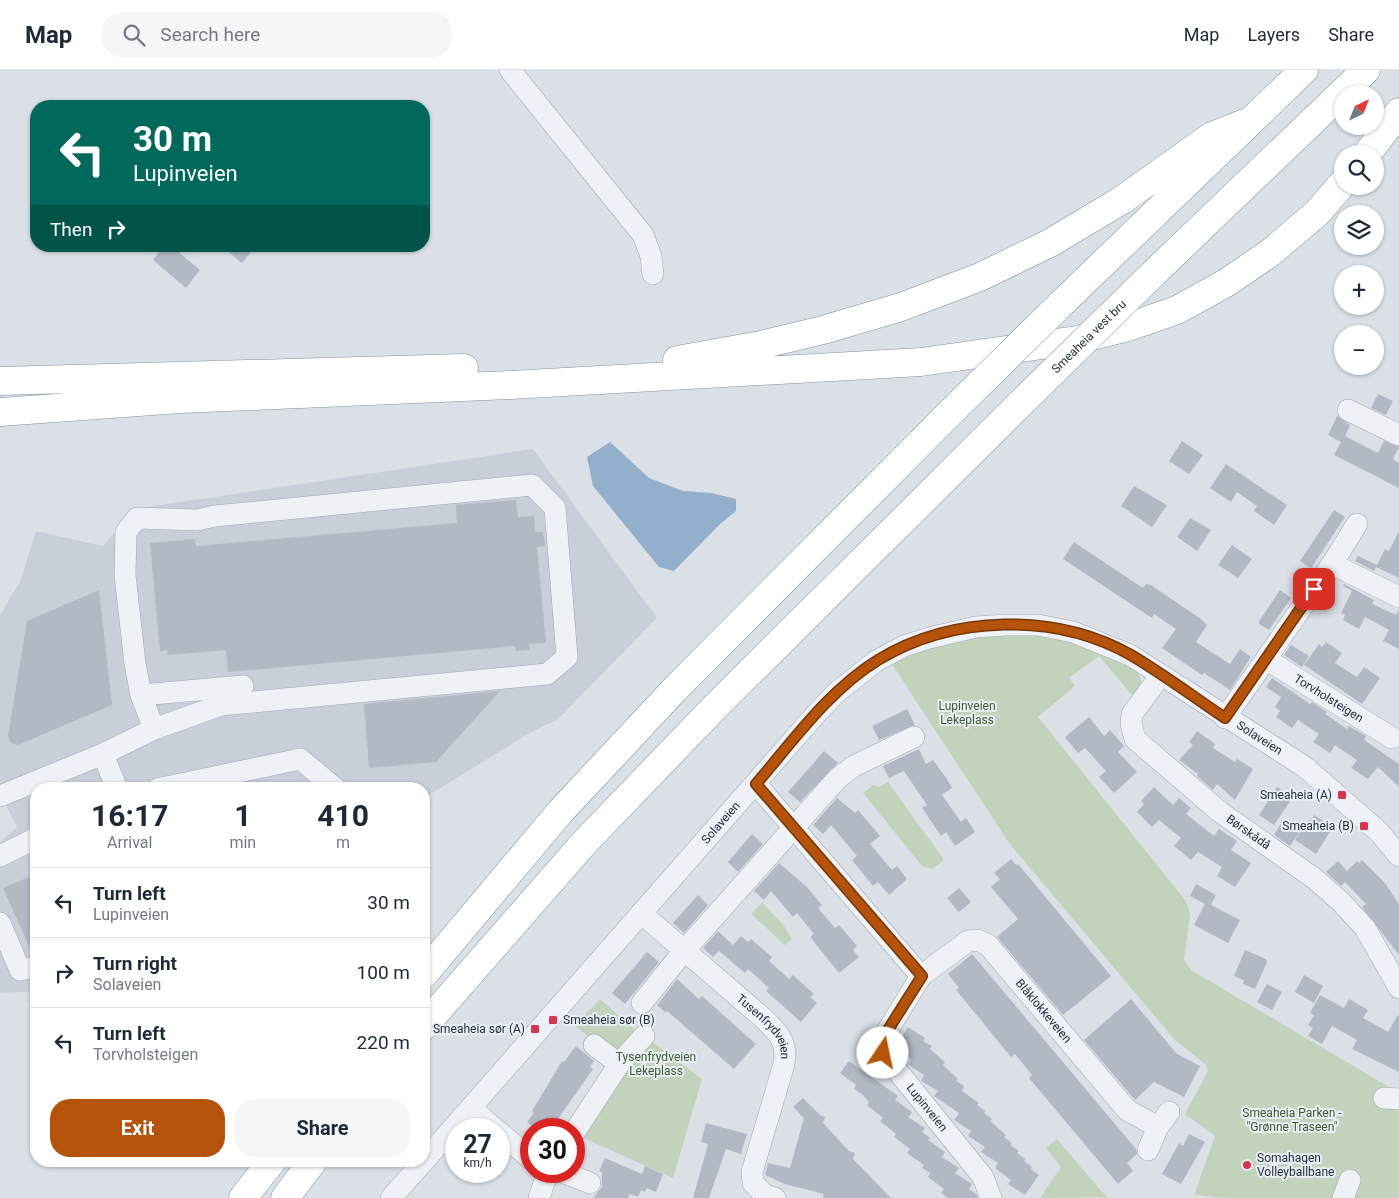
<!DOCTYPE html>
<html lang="en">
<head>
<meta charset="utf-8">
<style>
  :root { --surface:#fff; --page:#f6f6f7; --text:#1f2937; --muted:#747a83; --line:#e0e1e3; --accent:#b45309 }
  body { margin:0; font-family:Roboto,sans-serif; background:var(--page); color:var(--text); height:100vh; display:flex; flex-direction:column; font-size:19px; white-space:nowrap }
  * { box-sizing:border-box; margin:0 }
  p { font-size:16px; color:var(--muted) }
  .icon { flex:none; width:28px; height:28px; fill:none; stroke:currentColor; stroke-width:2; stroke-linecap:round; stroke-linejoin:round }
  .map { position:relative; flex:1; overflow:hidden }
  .side { position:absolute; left:30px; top:712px; width:400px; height:385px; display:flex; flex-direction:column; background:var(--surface); border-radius:20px; box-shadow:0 1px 4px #0004 }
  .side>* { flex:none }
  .top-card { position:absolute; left:30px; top:30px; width:400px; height:152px; border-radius:20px; box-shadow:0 1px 4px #0004; background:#00695c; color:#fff; overflow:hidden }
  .needle { width:32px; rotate:43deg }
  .fabs { position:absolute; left:1334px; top:15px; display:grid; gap:10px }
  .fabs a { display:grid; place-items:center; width:50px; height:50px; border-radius:50%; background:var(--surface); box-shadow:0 1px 4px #0004; font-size:25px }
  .speed { position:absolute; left:445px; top:1048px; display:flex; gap:10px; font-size:25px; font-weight:700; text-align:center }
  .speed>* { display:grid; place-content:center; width:65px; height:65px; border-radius:50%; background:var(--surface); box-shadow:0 1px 4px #0004; line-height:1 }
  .speed small { font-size:12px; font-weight:400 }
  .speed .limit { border:8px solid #d22; background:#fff; color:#111 }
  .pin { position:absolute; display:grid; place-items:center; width:42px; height:42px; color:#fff; margin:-21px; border-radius:10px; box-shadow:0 2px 8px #0006 }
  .me { position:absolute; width:55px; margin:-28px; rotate:11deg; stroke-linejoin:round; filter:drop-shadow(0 0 4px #0008) }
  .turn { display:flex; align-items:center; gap:18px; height:105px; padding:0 20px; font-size:22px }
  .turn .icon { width:65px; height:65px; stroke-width:2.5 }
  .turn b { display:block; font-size:35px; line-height:42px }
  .then { display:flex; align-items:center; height:48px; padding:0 20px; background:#0003; gap:10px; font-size:19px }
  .eta { display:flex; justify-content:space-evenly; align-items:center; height:85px; text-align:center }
  .eta b { font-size:30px; font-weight:700; line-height:35px }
  .button { display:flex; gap:10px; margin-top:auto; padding:10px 20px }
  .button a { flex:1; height:58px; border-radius:20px; background:var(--accent); color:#fff; font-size:20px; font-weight:700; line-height:58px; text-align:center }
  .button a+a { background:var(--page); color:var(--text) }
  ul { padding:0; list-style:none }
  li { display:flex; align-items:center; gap:15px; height:70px; padding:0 20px; border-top:1px solid var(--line) }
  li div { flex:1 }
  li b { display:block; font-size:19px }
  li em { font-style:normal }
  header { display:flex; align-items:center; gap:30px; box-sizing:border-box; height:70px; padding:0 25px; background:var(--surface); border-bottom:1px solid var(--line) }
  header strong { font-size:24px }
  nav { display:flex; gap:28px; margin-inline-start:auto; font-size:18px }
  .search { width:350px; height:45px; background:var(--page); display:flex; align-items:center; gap:12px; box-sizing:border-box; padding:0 18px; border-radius:20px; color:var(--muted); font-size:19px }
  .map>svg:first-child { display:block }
</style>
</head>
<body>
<header>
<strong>Map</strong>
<div class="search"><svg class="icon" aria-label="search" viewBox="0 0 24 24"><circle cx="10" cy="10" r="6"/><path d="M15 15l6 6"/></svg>Search here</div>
<nav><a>Map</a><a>Layers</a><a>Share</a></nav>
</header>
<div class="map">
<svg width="1399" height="1128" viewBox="0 0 1399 1128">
  <rect width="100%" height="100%" fill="#dbe0e7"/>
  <path fill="#c9cfd9" d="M533,379L657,548L557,650L533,661L424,728V719H36V921L0,923V772L17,757L0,724V545L20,512L36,461L103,476L134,439Z"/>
  <path fill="#c2d2bb" d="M992,564L1047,566L1082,574L1138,602L1142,613L1137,624H1131L1099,586L1069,608L1075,616L1038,647L1186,831L1190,844L1184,889L1191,900L1399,1023V1128H1228L1194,1125L1215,1066L1185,1044L1208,1001L1206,995L1174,969L1009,773L892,594L933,576Z
    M888,712L944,790L932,799L922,796L863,723L873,715L879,717Z
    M762,832L784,856L792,869L785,875L751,844Z
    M600,929L640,965C637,969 633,976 629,978C611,989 589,966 575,956Z
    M647,968L702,1009L673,1108L579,1066Z
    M1057,1069L1102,1122L1108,1127L1040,1128L1061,1097L1046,1078Z"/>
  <path fill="#92afcb" d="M610,372L649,408L683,421L711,423L736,429V441L719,455L674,501L659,497L593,416L587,387Z"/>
  <path fill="#b2b9c4" d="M164,176H171L200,200L186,218L153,190Z
    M221,176H256L242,193Z
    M1378,324L1393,331L1386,345L1371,338Z
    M1337,346L1350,355L1345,366L1378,383L1384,371L1399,377L1393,389L1399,393V418L1334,385L1341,372L1328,365Z
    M1182,371L1203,385L1189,404L1169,391Z
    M1226,394L1287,435L1274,455L1254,441L1257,436L1237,422L1231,432L1210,418Z
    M1134,416L1167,435L1152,457L1121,436Z
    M516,430L518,447L534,446L535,462H543L545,476L537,477L546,573L529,574L530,580L516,581L515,576L228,602L226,580L168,585L167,580L160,581L150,473L195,469L196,476L457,453L456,435Z
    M1334,440L1345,447L1311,498L1300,491Z
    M1190,448L1211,460L1197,481L1177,467Z
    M1399,461V508L1376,497L1385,479L1389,481Z
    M1074,472L1143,518L1146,514L1151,515L1201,549L1207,555L1196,572L1230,594L1240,579L1251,587L1230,620L1204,603L1202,605L1162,578L1176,559L1154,544L1152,548L1063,489Z
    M1232,475L1252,489L1238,508L1218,495Z
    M1358,486L1377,495L1374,501L1355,491Z
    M1344,514L1374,530L1372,534L1396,545L1399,540V579L1383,571L1389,560L1365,547L1359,559L1343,550L1345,545L1341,543L1352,521L1343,516Z
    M99,520L112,635L18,675L11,673L8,666L27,551Z
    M1280,520L1291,528L1269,560L1258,553Z
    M1326,572L1342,583L1335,593L1357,607L1364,597L1380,608L1362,634L1304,595L1319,574L1322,577Z
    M1291,575L1309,586L1302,597L1284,585Z
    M1272,608L1310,634L1312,632L1327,642L1325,644L1347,659L1349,656L1366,666L1364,670L1399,694V717L1378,697L1368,709L1351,698L1357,690L1335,675L1330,683L1313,672L1319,664L1298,650L1292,658L1276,647L1280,641L1275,637L1281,627L1266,617Z
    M500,621L436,692L369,698L364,634Z
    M907,639L915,655L879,670L872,656Z
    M1089,647L1104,666L1110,660L1124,676L1118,682L1137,702L1114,723L1099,707L1106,701L1085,678L1078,683L1065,667Z
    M1197,661L1215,674L1213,678L1235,692L1237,689L1253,699L1235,730L1217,714L1213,720L1197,706L1198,704L1179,690L1193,675L1189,672Z
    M919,679L926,694L933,690L947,709L952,718L942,725L961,752L966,748L975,762L955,776L946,762L941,766L922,738L927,735L904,701L889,708L883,696Z
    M824,681L838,693L800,732L788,722Z
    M1154,717L1173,735L1179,728L1191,738L1186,744L1214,766L1219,759L1237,771L1231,780L1251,793L1235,817L1217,806L1222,797L1198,782L1191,790L1174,776L1181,768L1159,750L1152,757L1137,742L1144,734L1141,731Z
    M1277,717L1293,727L1274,755L1259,745Z
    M837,728L855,743L858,740L880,766L870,774L892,800L897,796L907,809L889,825L878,812L873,816L852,790L857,786L831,755L823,764L813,755Z
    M1314,745L1333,757L1316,784L1295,770L1308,750L1310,751Z
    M1282,752L1299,763L1290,776L1274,765Z
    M752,764L763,774L738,802L728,792Z
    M1011,789L1016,795L1018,794L1111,906L1063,945L997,867L1018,849L991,817L1000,809L994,803Z
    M1362,790L1385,813L1399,834V885L1362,837L1366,834L1345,812L1341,816L1326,802L1338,791L1347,801L1357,791L1359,793Z
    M779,793L807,817L822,835L818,838L835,858L839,855L857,876L853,880L859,887L839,903L810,867L814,864L797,843L793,847L771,821L764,830L754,821Z
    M36,804V885H33L3,818Z
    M1196,814L1216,825L1211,835L1240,850L1228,873L1194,855L1205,834L1190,826Z
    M959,818L971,832L959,842L947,828Z
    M698,825L708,835L684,863L673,853Z
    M718,861L733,875L741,866L748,872L751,869L772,887L769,891L789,909L793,905L814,924L810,927L817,933L801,952L766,921L769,918L748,899L745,903L719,881L713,887L703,878Z
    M1245,880L1266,889L1267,892L1255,919L1243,914L1244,910L1234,906Z
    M647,882L659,892L625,934L612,923Z
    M972,884L1136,1079L1137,1084L1127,1093L1133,1101L1118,1114L1029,1008L1032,1005L1015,984L1011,987L956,920L959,918L948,904Z
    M1304,905L1323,916L1314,933L1295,922Z
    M677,909L699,929L702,926L756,974L734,999L667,941L666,943L657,935Z
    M1267,914L1282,922L1272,940L1257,932Z
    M1320,925L1344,938L1349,929L1368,940L1363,948L1388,962L1399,943V1002L1352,979L1357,970L1332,956L1322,974L1308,966L1313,958L1308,955L1314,945L1310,943Z
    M1131,929L1177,984L1200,996L1184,1027L1154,1012L1135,1030L1084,970Z
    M908,957L925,968L923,971L932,976L930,979L945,992L943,995L958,1009L956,1011L964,1016L962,1021L979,1033L977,1035L985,1041L984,1043L992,1049L990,1051L1006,1065L1004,1067L1012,1073L1010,1075L1019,1081L1017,1083L1025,1089L1024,1091L1032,1097L1031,1099L1039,1105L1025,1125L1008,1114L1011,1110L995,1098L998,1093L981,1082L985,1077L968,1066L971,1061L954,1050L959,1043L934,1026L938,1021L921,1011L924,1005L909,995L911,989L895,978Z
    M576,976L594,991L590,997L593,999L551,1059H536L527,1052L534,1043L532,1041L562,991L564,992Z
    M849,991L898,1026L895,1030L912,1042L908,1047L925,1058L922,1062L930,1068L928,1070L945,1082L942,1087L959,1098L955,1103L972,1114L969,1119L976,1124L978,1128H948L941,1123L944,1119L928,1107L930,1103L922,1098L924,1095L907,1083L910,1079L894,1067L896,1064L880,1051L883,1048L867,1035L869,1032L863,1025L854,1019L856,1015L840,1003Z
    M803,1028L820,1045L825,1047L823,1053L849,1081L855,1083L853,1089L891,1128H823L824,1124L785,1114L765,1105L768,1093L790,1098L804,1048L793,1037Z
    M706,1053L747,1064L741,1084L726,1079L709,1128H693L708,1074L701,1072Z
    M1189,1064L1205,1072L1181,1114L1162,1104L1179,1073L1183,1076Z
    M605,1088L642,1104L645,1096L663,1104L656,1122L646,1118L645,1122L641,1120L638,1127L629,1124L628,1128H593L602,1117V1102L599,1101Z"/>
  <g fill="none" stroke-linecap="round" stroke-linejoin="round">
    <defs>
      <g id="minor">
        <path d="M510,0L643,165L651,186L653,204"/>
        <path d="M1348,340L1399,365"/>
        <path d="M1332,494L1357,454"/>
        <path id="s1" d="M1266,589L1392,668"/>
        <path id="s2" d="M1161,605L1132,644L1131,654L1135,669L1220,742L1315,809L1341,832L1365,858L1399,918"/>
        <path d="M141,625L243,616"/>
        <path d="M1225,648L1332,494L1399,527"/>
        <path d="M103,684L117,719"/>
        <path id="s3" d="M756,714L921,906L886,963L882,973L883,983L983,1107L991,1128"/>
        <path d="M157,719L300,689L336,719"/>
        <path d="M0,726L103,684L154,659L141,625L135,594L125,505L126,462L137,448L197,450L215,446L532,415L555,438L567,587L547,604L221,635L154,659"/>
        <path d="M0,786L36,768"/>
        <path id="s4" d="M641,843L763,948C778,962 788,972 784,994L752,1102L753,1113L765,1125L775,1128"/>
        <path d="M0,853L20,900L36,897"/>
        <path id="s5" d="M921,906L968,871L978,870L988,875L1127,1040L1158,1057"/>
        <path d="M642,933L683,882L838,708L854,696L914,667"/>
        <path d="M594,975L619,994"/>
        <path d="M1384,1028L1399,1029"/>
        <path d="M471,1038L495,1059"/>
        <path d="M499,1062L531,1089"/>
        <path d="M574,1063L619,994L644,966"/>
        <path d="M1148,1080L1158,1057L1169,1042"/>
        <path id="s6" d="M424,1091L816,644L836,623L876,591L904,576L929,568L976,557L1005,555H1038L1073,562L1130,585L1305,697L1379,762L1399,786"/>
        <path d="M560,1101L590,1113"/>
        <path d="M391,1128L424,1091"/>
        <path d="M539,1128L548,1101"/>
        <path d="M1343,1128L1350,1110"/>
      </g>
      <path id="highway" d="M1367,84L1399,42
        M1157,200L1366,0
        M1064,231L1304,0
        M677,290L761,275L823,260L901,237L980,207L1050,173L1122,130L1212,66L1250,51
        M0,311L464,298
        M0,342L180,329L511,315L921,292L1077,270L1128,257L1177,240L1226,213L1270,183L1317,143L1342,114
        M424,904L560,742L675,619L952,341
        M424,956L584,773L712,640L1021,333
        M243,1128L272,1091
        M285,1128L313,1091"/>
    </defs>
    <use href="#minor" stroke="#a0a7b1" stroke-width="22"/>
    <use href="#highway" stroke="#818e9f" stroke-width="29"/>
    <use href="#minor" stroke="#eef1f5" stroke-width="21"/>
    <use href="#highway" stroke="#fff" stroke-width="28"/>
    <defs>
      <g id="highway-bridge">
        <path id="s7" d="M1021,333L1157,200"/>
        <path d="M952,341L1064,231"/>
      </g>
    </defs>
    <use href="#highway-bridge" stroke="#818e9f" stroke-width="29" stroke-linecap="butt"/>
    <use href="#highway-bridge" stroke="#fff" stroke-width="28"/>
  </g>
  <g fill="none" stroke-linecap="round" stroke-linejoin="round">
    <defs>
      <path id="route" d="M883,983L882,973L886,963L922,906L756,714C793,671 829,620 878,590C952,545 1055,542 1131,585C1163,604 1194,627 1225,648L1314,519"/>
    </defs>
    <use href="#route" stroke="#753606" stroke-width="12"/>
    <use href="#route" stroke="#b45309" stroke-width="9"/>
  </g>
  <g fill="#da334f" stroke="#eaeff5" stroke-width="2">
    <rect x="1337" y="720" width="10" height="10" rx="2.5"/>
    <rect x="1359" y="751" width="10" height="10" rx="2.5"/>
    <rect x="548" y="945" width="10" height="10" rx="2.5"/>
    <rect x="530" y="954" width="10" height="10" rx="2.5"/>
    <circle cx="1247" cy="1095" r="5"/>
  </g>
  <g text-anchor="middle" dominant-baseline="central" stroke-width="4" stroke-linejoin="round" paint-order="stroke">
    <g font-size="12" fill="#242e3e" stroke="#eaeff5">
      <text stroke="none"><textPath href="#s7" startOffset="95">Smeaheia vest bru</textPath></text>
      <text stroke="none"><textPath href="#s1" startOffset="74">Torvholsteigen</textPath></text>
      <text stroke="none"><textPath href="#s6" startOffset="1094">Solaveien</textPath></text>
      <text stroke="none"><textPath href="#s6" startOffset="450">Solaveien</textPath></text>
      <text stroke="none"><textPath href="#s2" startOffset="221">Børskådå</textPath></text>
      <text stroke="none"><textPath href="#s5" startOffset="166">Blåklokkeveien</textPath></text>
      <text stroke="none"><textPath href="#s4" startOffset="169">Tusenfrydveien</textPath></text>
      <text stroke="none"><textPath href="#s3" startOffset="411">Lupinveien</textPath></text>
    </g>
    <g font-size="12" fill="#395b30" stroke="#eaeff5">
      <text x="967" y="636">Lupinveien<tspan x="967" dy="14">Lekeplass</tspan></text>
      <text x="656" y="987">Tysenfrydveien<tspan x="656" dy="14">Lekeplass</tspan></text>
      <text x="1292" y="1043">Smeaheia Parken -<tspan x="1292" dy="14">"Grønne Traseen"</tspan></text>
    </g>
    <g font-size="12" fill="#242e3e" stroke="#eaeff5" text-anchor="end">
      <text x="1332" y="725">Smeaheia (A)</text>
      <text x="1354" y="756">Smeaheia (B)</text>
      <text x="563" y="950" text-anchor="start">Smeaheia sør (B)</text>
      <text x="525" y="959">Smeaheia sør (A)</text>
      <text x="1257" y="1088" text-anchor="start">Somahagen<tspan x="1257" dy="14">Volleyballbane</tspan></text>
    </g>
  </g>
</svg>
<div class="fabs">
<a><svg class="needle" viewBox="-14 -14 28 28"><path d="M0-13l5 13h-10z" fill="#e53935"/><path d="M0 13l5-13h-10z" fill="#747a83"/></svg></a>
<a><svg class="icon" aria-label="search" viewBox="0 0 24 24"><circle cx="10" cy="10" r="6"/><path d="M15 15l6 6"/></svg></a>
<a><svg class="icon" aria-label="layers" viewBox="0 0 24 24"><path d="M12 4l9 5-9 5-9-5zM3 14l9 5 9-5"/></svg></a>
<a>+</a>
<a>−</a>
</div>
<div class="speed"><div>27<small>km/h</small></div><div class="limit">30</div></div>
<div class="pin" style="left:1314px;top:519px;background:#d93025"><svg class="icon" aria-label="arrive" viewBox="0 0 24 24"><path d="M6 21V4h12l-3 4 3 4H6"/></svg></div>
<svg class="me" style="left:883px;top:983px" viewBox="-20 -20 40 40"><circle r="19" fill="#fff"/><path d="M0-13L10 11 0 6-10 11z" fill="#b45309"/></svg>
<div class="top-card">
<div class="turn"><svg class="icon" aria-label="left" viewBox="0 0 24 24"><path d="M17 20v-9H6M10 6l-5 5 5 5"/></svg><div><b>30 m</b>Lupinveien</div></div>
<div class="then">Then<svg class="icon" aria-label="right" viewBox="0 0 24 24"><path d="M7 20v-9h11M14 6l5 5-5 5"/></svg></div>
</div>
<section class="side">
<div class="eta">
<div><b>16:17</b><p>Arrival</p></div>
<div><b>1</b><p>min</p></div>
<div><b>410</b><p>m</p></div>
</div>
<ul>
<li><svg class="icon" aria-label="left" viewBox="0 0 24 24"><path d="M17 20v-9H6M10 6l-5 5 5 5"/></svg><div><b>Turn left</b><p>Lupinveien</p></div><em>30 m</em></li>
<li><svg class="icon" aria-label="right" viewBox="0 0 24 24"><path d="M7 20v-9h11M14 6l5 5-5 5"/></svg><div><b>Turn right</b><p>Solaveien</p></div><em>100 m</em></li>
<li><svg class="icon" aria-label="left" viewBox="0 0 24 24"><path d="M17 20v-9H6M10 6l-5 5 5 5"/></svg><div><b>Turn left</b><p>Torvholsteigen</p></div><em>220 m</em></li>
</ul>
<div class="button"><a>Exit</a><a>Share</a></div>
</section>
</div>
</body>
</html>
